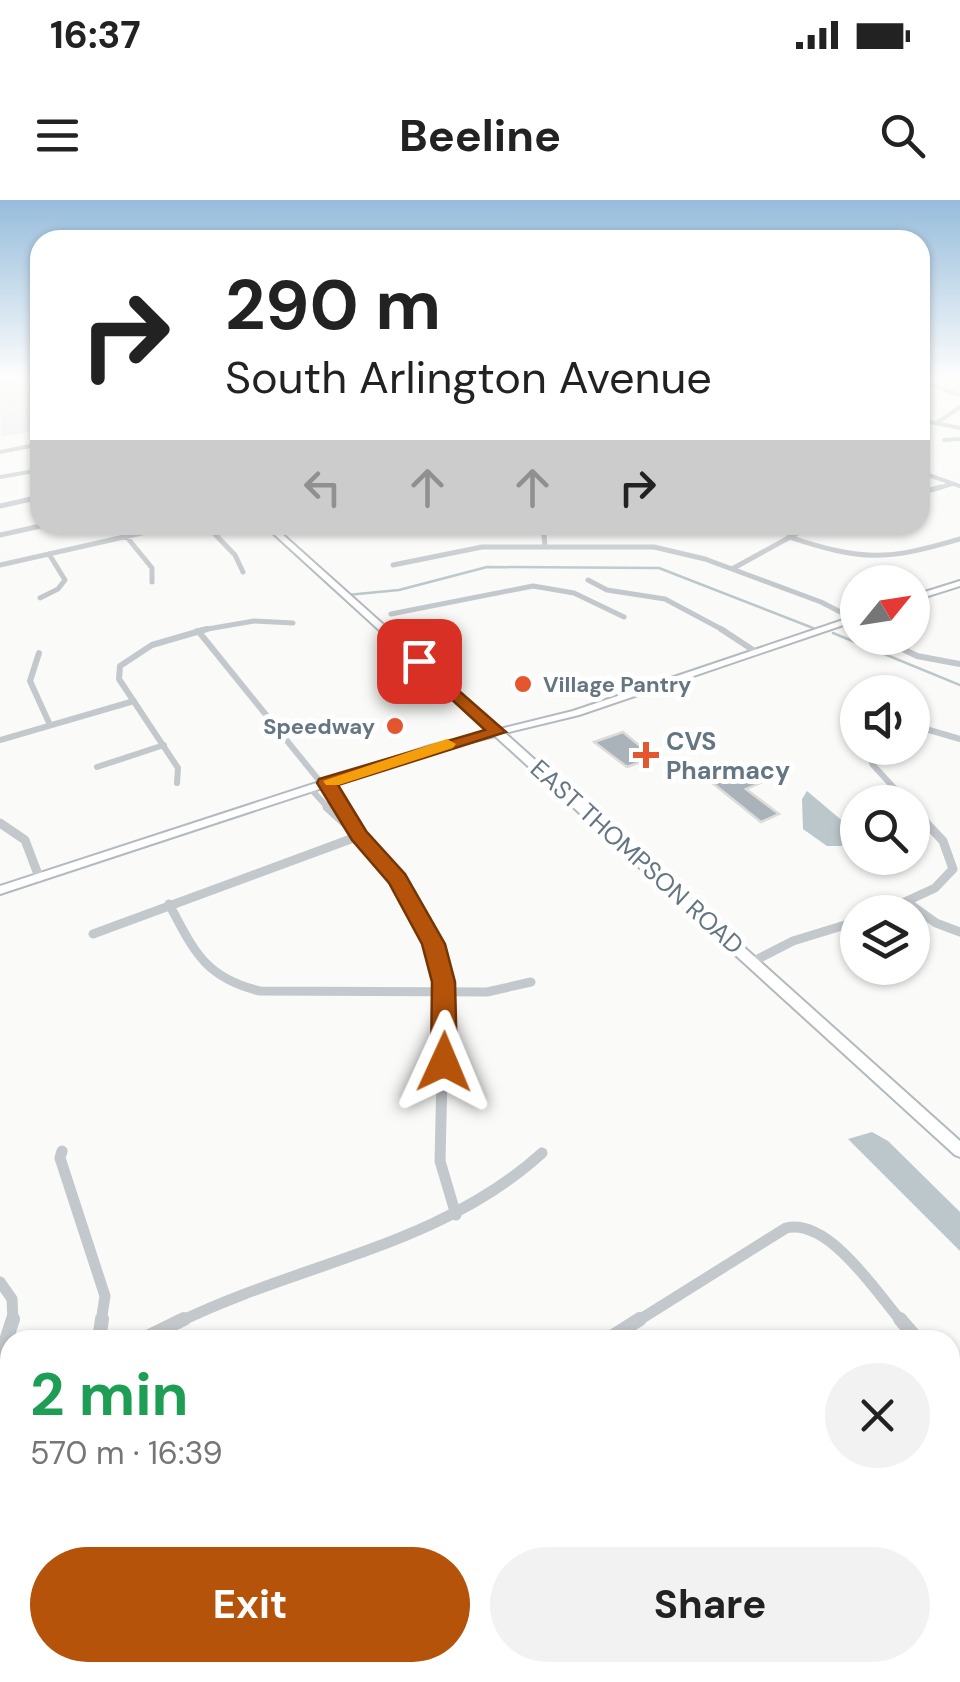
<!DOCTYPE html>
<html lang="en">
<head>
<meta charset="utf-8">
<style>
  :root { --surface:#fff; --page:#f2f2f2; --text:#222; --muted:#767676; --accent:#b45309 }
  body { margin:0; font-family:"DM Sans",sans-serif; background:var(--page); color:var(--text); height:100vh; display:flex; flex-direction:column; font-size:38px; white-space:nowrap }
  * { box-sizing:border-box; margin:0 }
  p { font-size:32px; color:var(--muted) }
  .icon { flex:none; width:55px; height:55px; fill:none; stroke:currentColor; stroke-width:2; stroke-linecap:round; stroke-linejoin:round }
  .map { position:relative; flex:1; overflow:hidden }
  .side { position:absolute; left:0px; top:1130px; width:960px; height:352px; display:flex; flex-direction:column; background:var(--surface); border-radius:30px 30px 0 0; box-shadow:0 2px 8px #0004 }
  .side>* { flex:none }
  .banner { position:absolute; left:30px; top:30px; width:900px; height:305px; border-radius:30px; box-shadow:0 2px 8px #0004; background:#fff; color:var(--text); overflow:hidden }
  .needle { width:65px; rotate:60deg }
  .fabs { position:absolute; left:840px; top:365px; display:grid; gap:20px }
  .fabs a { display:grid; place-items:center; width:90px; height:90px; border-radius:50%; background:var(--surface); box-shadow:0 2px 8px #0004; font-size:50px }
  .pin { position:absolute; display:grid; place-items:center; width:85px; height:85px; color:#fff; margin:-42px; border-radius:20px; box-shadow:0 5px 15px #0006 }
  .me { position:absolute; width:110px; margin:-55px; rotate:1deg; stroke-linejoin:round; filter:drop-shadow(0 0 8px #0008) }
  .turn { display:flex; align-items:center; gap:35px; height:210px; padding:0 30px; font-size:45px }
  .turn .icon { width:130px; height:130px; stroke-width:2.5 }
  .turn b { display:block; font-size:70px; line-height:85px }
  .lanes { display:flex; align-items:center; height:95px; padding:0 30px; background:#0003; justify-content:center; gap:50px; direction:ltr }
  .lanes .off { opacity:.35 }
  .round { display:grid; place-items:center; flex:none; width:105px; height:105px; border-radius:52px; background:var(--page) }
  .summary { display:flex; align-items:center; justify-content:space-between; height:170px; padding:0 30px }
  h1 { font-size:60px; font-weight:700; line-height:75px; color:#1e9e55 }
  .cta { display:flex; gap:20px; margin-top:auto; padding:20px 30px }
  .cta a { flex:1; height:115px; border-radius:60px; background:var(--accent); color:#fff; font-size:40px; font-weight:700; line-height:115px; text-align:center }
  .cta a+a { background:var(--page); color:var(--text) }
  .status { display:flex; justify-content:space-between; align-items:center; height:70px; padding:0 50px; background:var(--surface); direction:ltr }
  .status svg { height:28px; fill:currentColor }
  header { display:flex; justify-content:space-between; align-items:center; height:130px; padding:0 30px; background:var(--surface); font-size:45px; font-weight:700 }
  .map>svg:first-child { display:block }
</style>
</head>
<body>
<div class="status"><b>16:37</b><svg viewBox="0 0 49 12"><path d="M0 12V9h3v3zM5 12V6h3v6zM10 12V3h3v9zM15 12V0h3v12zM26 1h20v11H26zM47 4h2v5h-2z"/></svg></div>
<header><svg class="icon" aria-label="menu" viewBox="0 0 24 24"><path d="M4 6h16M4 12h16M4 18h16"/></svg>Beeline<svg class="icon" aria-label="search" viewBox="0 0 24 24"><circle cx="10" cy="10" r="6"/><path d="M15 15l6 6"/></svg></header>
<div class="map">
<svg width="960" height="1482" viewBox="0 0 960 1482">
  <rect width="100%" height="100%" fill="#fafaf8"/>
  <path fill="#e8e9e9" d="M0,176H40V230L1,237Z"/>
  <path fill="#bbc7cb" d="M807,591L852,629L853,635L841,646H827L803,629L802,599Z
    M872,932L888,941L960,1012V1051L848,939Z"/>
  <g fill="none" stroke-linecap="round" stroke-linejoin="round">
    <path stroke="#bbc7cb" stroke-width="2.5" d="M347,395L399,390L487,367L659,368L813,428
      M833,433L960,485"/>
  </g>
  <path fill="#aab3b9" stroke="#dcdcda" stroke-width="2.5" d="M623,532L651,555L654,557L627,567L594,542Z
    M748,566L767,580L746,589L779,614L761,622L710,581Z"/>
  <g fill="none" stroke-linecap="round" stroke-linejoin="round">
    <defs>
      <path id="secondary" d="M264,325H272L500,529L573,511L858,415V420L579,515L505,533L960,941V957L955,955L495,536L438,550L0,694V686L430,546L490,531Z
        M960,381V386L912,401V396Z"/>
    </defs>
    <use href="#secondary" stroke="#b3babf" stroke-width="4"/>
    <path stroke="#c3c8cc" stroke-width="4" d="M926,183L960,195
      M920,220L960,228
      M938,222L960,207
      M944,240L960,239
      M0,252L40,244
      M920,272L960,286
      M0,277L40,270
      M932,290L952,284"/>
    <path stroke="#c3c8cc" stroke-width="5" d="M920,293L941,287
      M0,306L40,297
      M206,325L235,355L243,372
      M543,325L545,346
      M348,327L358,325
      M0,335L45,325
      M126,336L152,368V382
      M789,337C862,361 886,361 960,339
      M0,365L177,325
      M393,365L482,347H654L705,359L821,402L854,419
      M732,369L812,325
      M588,380L607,390L665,399L725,431
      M40,398L58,389L65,380L49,354
      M391,414L533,386L574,393L624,417
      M196,431L254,421L293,423"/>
    <path stroke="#c3c8cc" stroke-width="6" d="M721,429L756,452
      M199,432L322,584
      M880,438L917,456L960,464
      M39,453L30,481L50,525
      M912,525L960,539
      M0,540L134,501
      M866,548L873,565L907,602
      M97,567L164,545
      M177,583L178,568L119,479L120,466L152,445L207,429
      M326,583L343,610
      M310,588L330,610"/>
    <path stroke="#c3c8cc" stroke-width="9" d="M327,607L359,636L341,607
      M0,623L25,640L39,677
      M908,703L936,723L960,732
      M169,704C194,751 205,778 260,791L487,792L531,782
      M883,712L935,688L953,669L943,641L912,608
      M93,734L359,636C396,678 437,724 444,782C446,799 443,819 443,836
      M754,761L793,741L858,721"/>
    <path stroke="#c3c8cc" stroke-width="11" d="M443,834L440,961L456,1015
      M62,951L60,958L105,1096L101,1122
      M0,1082L12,1099L13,1122
      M179,1122C300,1063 440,1046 542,953
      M636,1122L786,1028C829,1018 876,1092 902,1122"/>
    <path stroke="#c3c8cc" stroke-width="14" d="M900,1119L918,1140
      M99,1140L102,1119
      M141,1140L184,1119
      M607,1140L640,1119
      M0,1159L13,1119
      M0,1185L10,1186
      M426,1472L430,1482
      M700,1472L706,1482
      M57,1482L72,1472
      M539,1482L551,1472"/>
    <use href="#secondary" fill="#fff" fill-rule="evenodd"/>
  </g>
  <linearGradient id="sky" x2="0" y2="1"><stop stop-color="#96bcdc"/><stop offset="0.46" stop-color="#fdfdfc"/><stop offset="1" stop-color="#fdfdfc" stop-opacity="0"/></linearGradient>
  <rect width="960" height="384" fill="url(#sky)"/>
  <path fill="#b45309" stroke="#753606" stroke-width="2.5" d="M419,456L506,532L338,585L366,631L405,674L445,744L455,782L457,862L453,870L444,873L435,870L431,862L432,782L422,744L389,683L352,640L317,583L319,579L485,530L413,464V457Z"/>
  <path fill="#f59e0b" d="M447,539L456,544L453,548L339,585H326L323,581Z"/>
  <g fill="#e4572e" stroke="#fff" stroke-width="4">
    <circle cx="523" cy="484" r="10"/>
    <circle cx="395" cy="526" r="10"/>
    <path d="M641 540h10v10h10v10h-10v10h-10v-10h-10v-10h10z"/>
  </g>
  <g text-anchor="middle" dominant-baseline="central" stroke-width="10" stroke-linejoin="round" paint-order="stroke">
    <g font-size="22" font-weight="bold" fill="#657683" stroke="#fff" text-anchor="start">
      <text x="543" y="484">Village Pantry</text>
      <text x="375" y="526" text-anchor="end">Speedway</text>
    </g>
    <g font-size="25" font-weight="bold" fill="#657683" stroke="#fff" text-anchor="start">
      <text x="666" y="541">CVS<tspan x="666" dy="29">Pharmacy</tspan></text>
    </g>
    <g font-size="25" fill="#657683" stroke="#fff">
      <text transform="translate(637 657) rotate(42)">EAST THOMPSON ROAD</text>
    </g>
  </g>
</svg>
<div class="fabs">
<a><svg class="needle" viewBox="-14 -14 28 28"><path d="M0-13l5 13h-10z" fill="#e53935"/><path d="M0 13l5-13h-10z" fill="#767676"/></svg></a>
<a><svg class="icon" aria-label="sound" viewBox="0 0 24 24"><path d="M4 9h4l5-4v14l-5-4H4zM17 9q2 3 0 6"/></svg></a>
<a><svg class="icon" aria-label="search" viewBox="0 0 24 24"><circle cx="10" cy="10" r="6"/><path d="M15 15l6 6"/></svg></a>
<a><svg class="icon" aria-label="layers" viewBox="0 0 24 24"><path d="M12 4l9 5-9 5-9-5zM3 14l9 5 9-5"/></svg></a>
</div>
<div class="pin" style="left:419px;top:461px;background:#d93025"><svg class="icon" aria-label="arrive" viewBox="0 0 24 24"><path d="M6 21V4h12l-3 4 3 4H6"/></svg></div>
<svg class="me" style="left:444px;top:862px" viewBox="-20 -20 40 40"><path d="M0-17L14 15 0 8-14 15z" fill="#b45309" stroke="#fff" stroke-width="4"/></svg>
<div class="banner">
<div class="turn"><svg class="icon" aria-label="right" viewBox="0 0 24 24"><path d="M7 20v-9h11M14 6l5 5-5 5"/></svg><div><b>290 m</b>South Arlington Avenue</div></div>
<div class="lanes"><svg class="icon off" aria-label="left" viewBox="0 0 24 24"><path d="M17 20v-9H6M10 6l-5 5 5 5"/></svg><svg class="icon off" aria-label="ahead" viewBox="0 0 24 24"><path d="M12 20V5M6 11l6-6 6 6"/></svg><svg class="icon off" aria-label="ahead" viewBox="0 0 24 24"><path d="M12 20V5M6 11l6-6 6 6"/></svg><svg class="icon" aria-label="right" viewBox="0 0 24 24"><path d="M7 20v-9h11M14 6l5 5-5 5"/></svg></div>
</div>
<section class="side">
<div class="summary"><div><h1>2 min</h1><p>570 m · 16:39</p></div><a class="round"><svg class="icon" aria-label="close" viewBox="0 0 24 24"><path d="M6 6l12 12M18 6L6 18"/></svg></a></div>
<div class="cta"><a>Exit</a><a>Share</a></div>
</section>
</div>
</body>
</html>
